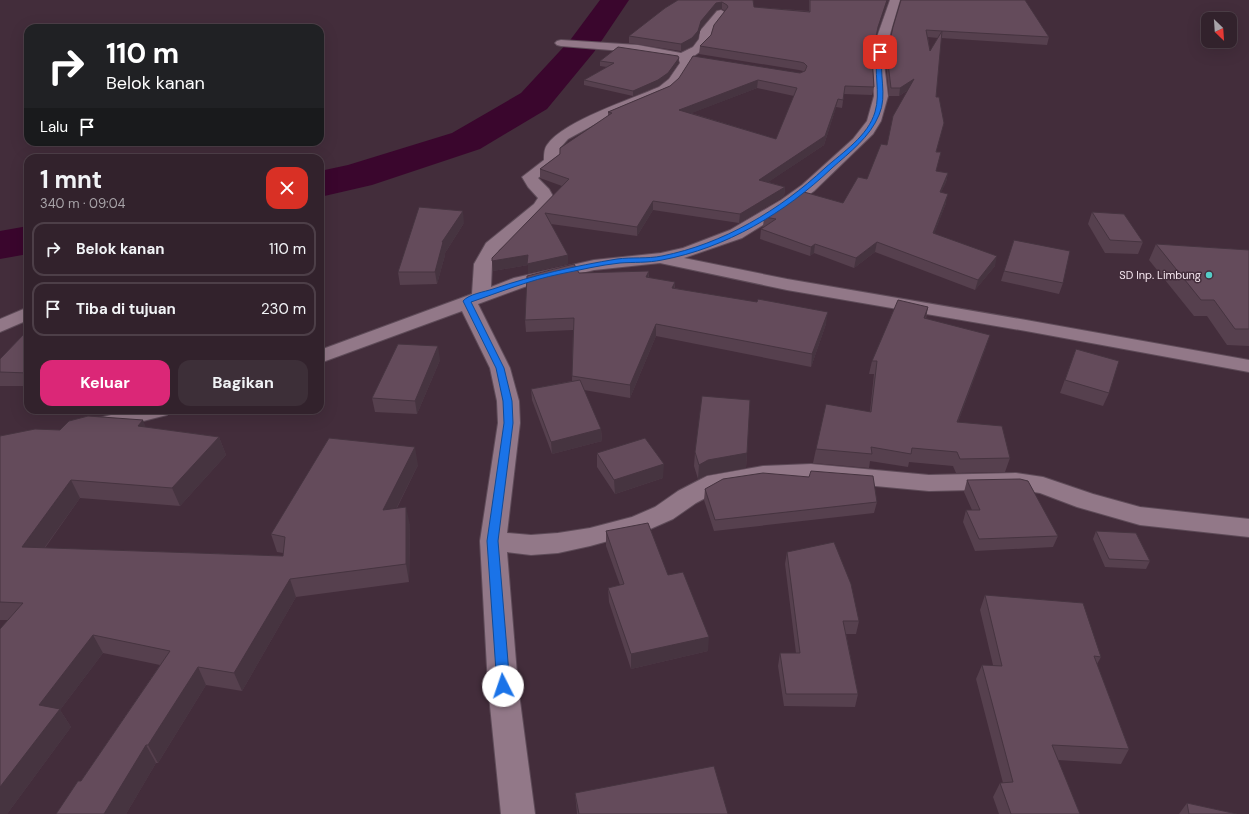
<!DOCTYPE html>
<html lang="id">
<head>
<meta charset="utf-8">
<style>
  :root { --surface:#32222c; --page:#3d2f38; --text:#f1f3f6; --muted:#a8a4a9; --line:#4d3f48; --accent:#db2777 }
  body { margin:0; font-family:"DM Sans",sans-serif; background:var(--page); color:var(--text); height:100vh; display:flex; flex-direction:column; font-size:15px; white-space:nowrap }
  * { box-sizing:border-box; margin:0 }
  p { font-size:13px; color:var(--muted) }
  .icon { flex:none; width:22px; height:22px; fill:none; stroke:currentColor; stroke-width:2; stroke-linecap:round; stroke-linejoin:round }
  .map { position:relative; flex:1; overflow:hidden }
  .panel { position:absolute; left:24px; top:154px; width:300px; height:260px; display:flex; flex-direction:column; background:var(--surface); border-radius:12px; box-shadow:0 4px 16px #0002,0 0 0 1px var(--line) }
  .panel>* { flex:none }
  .hud { position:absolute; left:24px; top:24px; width:300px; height:122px; border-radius:12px; box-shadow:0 4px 16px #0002,0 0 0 1px var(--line); background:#202124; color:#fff; overflow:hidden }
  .needle { width:26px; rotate:155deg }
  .fabs { position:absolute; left:1201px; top:12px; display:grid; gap:8px }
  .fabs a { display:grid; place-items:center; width:36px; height:36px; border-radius:8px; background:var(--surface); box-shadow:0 4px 16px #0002,0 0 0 1px var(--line); font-size:20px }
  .pin { position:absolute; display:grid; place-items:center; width:34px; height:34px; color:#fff; margin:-17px; border-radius:8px; box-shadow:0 2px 6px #0006 }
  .me { position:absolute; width:44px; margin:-22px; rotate:356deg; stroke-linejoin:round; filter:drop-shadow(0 0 3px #0008) }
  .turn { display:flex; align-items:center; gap:14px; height:84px; padding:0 16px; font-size:18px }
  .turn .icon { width:52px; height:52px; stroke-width:2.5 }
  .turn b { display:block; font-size:28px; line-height:34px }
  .then { display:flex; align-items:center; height:38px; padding:0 16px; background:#0003; gap:8px; font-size:15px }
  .round { display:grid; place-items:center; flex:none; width:42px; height:42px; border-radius:12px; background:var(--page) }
  .headline { display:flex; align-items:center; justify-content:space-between; height:68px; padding:0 16px }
  h1 { font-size:24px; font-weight:700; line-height:30px }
  .primary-button { display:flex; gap:8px; margin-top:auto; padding:8px 16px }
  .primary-button a { flex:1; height:46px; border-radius:12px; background:var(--accent); color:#fff; font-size:16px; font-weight:700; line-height:46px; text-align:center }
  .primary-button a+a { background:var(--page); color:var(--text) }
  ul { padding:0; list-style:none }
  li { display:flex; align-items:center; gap:12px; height:54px; margin:0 8px 6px; padding:0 8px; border:2px solid var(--line); border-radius:12px }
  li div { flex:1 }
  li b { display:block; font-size:15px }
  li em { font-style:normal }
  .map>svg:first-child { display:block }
</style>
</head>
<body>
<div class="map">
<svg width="1249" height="814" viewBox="0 0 1249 814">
  <rect width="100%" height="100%" fill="#432d3b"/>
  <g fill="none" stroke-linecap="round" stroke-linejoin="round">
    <path fill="#3a062d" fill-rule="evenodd" d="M600,0H629L594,52L547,109L480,149L372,185L320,197V171L348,165L452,133L521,93L571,39Z
      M28,226V254L0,259V231Z"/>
    <defs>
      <path id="minor" d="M890,0H900L890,34L884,63L888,96L881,121L873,134L814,191L793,206L742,238L684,258L787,279L1026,320L1249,360V372L1026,331L787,290L660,263L594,270L527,286L478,304L510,368L519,401L520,423L507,533L531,535L558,533L590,528L632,517L655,507L678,491L707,476L763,466L811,464L929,475L1016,473L1043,477L1093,494L1140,507L1249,519V537L1140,525L1077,507L1040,493L1016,489L929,491L811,480L763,482L722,489L696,503L673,519L648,530L590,546L558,553L531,555L507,552L518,686L535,814H501L488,686L480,541L498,423L497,401L490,368L462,311L320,363V350L472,294L474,264L486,243L534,204L538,198L528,187L522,177L544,160C544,155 544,149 547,145C563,121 632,99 659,87L669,79L680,63L679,60L623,51L561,46L557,45L555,43L557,41L561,40L638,45L681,53L693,47L699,39L700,31L717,11L721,10L726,13L712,31L711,39L701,51L691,58L692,63L677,85L669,93L601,121L568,139L560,148L559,162L556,165L538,178L549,189L554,198L546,210L499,250L492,264L491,287L514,278L594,260L661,253L683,248L730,230L781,200L802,185L853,139L867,121L874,96L872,63L878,34Z
        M26,308L28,309V320L0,332V319Z
        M131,410H170L167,415L95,433L87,431L84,426L87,421Z"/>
    </defs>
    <use href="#minor" stroke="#5e4b58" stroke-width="2"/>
    <use href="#minor" fill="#927888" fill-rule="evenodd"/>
  </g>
  <path fill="#56404e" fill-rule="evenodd" d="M678,0H753L754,7L809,11V0H888L877,34L872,57L874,87L872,95L844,94L842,108L836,107L824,145L768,182L785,187L784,196L739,223L653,210L637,236L551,224L568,264L528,273V265L493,271L492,261L562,186L540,178V169L560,154L608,116V112L670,86L800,73L804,71H803L799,70L699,54L700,46L711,35L725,11L722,9L716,10L701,28L698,38L692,46L681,51L629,43V36ZM757,88L794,96L776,139L691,113Z
    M901,0L1049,37L1047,45L941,38L936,97L937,152L936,171L948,173L946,182L941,192L946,203L934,233L995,266L975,290L875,252L854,268L814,253L810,256L760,239L761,229L764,227H763L764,217L843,203L867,179L887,145L908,90L899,96H889L886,63L887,55ZM928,37L938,38L930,51Z
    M679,58L678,63L668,78L658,86L633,96L584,85V80L607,67L600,66V61Z
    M1092,212L1143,242L1138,254L1105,253L1088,224Z
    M464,223L445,253V255L437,284L400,285L398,272Z
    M1014,240L1063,283L1059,294L1001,281Z
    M1156,244L1249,250V346L1227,345L1207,316H1194L1149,260Z
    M649,271V278L675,282V288L826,324L811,367L656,336L630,398L584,390L601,429L602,441L552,454L532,400L531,389L572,381L573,330L526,332L525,320L579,273Z
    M928,307L926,319L986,347L958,422L1010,458L1005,472L956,473L953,466L909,462L908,467L870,461L869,468L813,463L816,449L870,412L874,374H869L872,361Z
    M28,335V386H0V359Z
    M1076,349L1109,393L1103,406L1060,393Z
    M440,360L417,414L375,412L372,398Z
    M145,427L219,437L226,455L180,506L80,498L45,548L283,556V553L277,552L271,534L418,465L397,508L410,525L409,582L296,597L242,691L206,685L158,763H156L126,814H56L81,781L160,665L103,653L60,710L71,727L7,814L8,620H0V436L60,430Z
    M695,452L747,453L746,468L707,475L698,479L694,466Z
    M597,453L663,478L615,494L597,467Z
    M967,480L1058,536L1053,547L975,551L963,522L966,510H972L964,492Z
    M705,489L877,502L874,513L714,531L704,500Z
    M606,531L668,575L708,651L631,669L609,602L608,588L620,585L606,546Z
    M1096,531L1150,561L1146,569L1105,567L1093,539Z
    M787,552L859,621L856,634H846L858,694L855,707L784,706L778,666L780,653H796L785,564Z
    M985,595L1101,657L1097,664L1129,749L1121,764L1058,760L1080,814H999L993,797L1000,783H1003L976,679L982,665H993L980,610Z
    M575,793L728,814H577Z
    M1187,803L1237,814H1179Z"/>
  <path fill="#463440" d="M887,0H888L877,34L870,63L878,27Z
    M722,2V9L716,10L701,28L698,38L692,46L681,51V44L716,3Z
    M679,58L678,63L668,78L658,86L633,96V91Z
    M914,79L912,87L899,96L900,88Z
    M758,80L757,88L679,118V110Z
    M838,99L836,107L824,145L758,189L759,180Z
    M948,173L946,182L937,201L940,192Z
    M785,187L784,196L739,223L740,214Z
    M948,194L946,203L931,242L933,233Z
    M653,201V210L637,236V227Z
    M463,211L464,223L445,253V255L437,284L435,272L442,242Z
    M877,242L875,252L854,268L856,258Z
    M815,244L814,253L810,256L811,247Z
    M528,255H568V264L528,273V265L493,271L492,261Z
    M997,256L995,266L975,290L978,280Z
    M649,271L648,282L646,277Z
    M675,282L674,294L672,288Z
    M928,307L925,319L924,318Z
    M828,312L826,324L811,367L812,354Z
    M656,324V336L630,398V385Z
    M990,335L986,347L953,435L957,422Z
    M438,346L440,360L417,414L415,401Z
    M143,420L150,438L138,426Z
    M601,429L602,441L552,454L551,442Z
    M219,437L226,455L180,506L172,488Z
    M415,447L418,465L387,527L383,510Z
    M747,453L746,468L707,475L698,479L699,465L708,460Z
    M664,464L663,478L615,494L614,480Z
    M71,480L80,498L32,565L22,547Z
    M406,507L410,525L409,582L406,564Z
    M290,579L296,597L242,691L234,673Z
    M93,635L103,653L60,710L71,727L7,814H0V787L39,705Z
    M709,637L708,651L631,669V654Z
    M198,667L206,685L158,763L148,745Z
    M146,745L156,763L126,814H104Z"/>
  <path fill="#644b5b" stroke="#463440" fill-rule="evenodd" d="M678,0H753L754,7L810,12V0H887L878,27L872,56L874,87L845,86L843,100L838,99L825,136L759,180L785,187L740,214L653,201L637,227L545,213L568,255L527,264L528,255L492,261V258L569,179L540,169L560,154V148L612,113L608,112L670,86L679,78L693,56L800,73L805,71L807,66L804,63L800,62L700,46L711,35L714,25L728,7L727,5L722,2L716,3L701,21L698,31L692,38L681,44L629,36L665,8ZM758,80L797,88L776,139L679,110Z
    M901,0H1025L1049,37L942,31L936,97H939L944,123L936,152H941L936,171L948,173L940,192L948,194L933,233L997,256L978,280L877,242L856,258L815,244L811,247L761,229L776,219L764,217L804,192L843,203L858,177L867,179L881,144L887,145L893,116L914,79L900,88H891L887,55L893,27ZM926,30L942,31L930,51Z
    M618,47L678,56L679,58L668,73L658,80L633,91L584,80L614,63L600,61Z
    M419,207L463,211L442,242H443L435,272H398Z
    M1092,212L1124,214L1143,242L1110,240Z
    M1014,240L1070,251L1063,283L1004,271Z
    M1156,244L1249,250V329H1235L1214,300H1201Z
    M574,264L579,273L649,271L646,277L675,282L672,288L757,302L758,299L828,312L812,354L656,324L630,385L572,376L574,318L525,320L527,276Z
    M898,300L928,307L924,318L990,335L957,422L1002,426L1010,458L960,459L957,452L912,448L911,454L871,447L872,454L816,449L826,404L871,412L877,361H872Z
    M24,334L28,335V373L0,372V359Z
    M398,344L438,346L415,401L372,398Z
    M1076,349L1119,361L1109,393L1065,380Z
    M580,380L601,429L551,442L531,389Z
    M702,396L750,400L747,453L708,460L699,465L695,452Z
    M88,416L143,420L138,426L219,437L172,488L71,480L22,547L283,556L285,537L271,534L329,438L415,447L383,510L406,507V564L290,579L234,673L198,667L148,745H146L104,814H56L78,781H81L170,651L93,635L39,705L60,709L0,787V629L23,603L0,602V436L35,429L60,430L69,421Z
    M645,438L664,464L614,480L597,453Z
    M811,471L873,476L877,502L715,520L705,489L723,479L763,473L809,477Z
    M1020,479L1028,481L1058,536L979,539L966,510H980L967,480Z
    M648,523L668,575L683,572L709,637L631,654L608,588L624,584L606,531Z
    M1096,531L1136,533L1150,561L1109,559Z
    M834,542L851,584L859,621H843L858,694H786L780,653H800L787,552Z
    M985,595L1083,603L1101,657L1094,656L1129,749L1052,745L1080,814H1011L1000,783L1013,782L982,665L1002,666Z
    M714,766L728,814H579L575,793Z
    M1187,803L1237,814H1189Z"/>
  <path fill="#1a73e8" stroke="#114b97" d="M880,51L883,52C878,73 888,95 879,115C870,137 850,152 832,168C785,213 726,248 662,260C648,263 633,262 620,263C600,265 580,270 560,274C530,280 500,292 471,302L504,368L512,401L513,423L498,541L510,686L508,690L503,691L499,690L497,686L487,541L504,423L503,401L496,368L463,301C469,294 484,292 493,289C534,275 575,266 617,259C632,257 647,259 662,256C723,244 780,210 825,168C843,152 868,136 875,112C881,92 873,72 878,52Z"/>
  <circle fill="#54cdc7" stroke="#432d3b" stroke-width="1.5" cx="1209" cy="275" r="4"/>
  <g text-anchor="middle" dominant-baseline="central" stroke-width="3" stroke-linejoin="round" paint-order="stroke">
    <g font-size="11" fill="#f6e7f0" stroke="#432d3b" text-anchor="end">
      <text x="1201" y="275">SD Inp. Limbung</text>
    </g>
  </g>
</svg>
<div class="fabs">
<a><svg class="needle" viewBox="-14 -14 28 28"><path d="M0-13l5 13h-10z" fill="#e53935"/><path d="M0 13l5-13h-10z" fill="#a8a4a9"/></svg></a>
</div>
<div class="pin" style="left:880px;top:52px;background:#d93025"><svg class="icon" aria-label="arrive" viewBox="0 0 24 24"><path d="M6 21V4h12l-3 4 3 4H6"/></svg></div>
<svg class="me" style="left:503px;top:686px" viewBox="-20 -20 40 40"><circle r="19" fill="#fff"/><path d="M0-13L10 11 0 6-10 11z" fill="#1a73e8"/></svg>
<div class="hud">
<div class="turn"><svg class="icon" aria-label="right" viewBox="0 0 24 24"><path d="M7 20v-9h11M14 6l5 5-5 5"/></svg><div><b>110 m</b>Belok kanan</div></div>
<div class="then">Lalu<svg class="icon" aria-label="arrive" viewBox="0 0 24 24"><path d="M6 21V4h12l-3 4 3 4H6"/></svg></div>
</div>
<section class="panel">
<div class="headline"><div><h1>1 mnt</h1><p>340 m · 09:04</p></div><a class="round" style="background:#d93025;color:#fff"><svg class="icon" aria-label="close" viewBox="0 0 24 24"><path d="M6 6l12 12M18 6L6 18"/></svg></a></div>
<ul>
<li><svg class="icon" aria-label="right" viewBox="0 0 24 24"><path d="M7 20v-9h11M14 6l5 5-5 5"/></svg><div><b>Belok kanan</b></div><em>110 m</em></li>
<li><svg class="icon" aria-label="arrive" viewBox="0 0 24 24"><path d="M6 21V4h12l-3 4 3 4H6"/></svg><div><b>Tiba di tujuan</b></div><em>230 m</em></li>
</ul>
<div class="primary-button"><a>Keluar</a><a>Bagikan</a></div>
</section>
</div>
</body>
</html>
